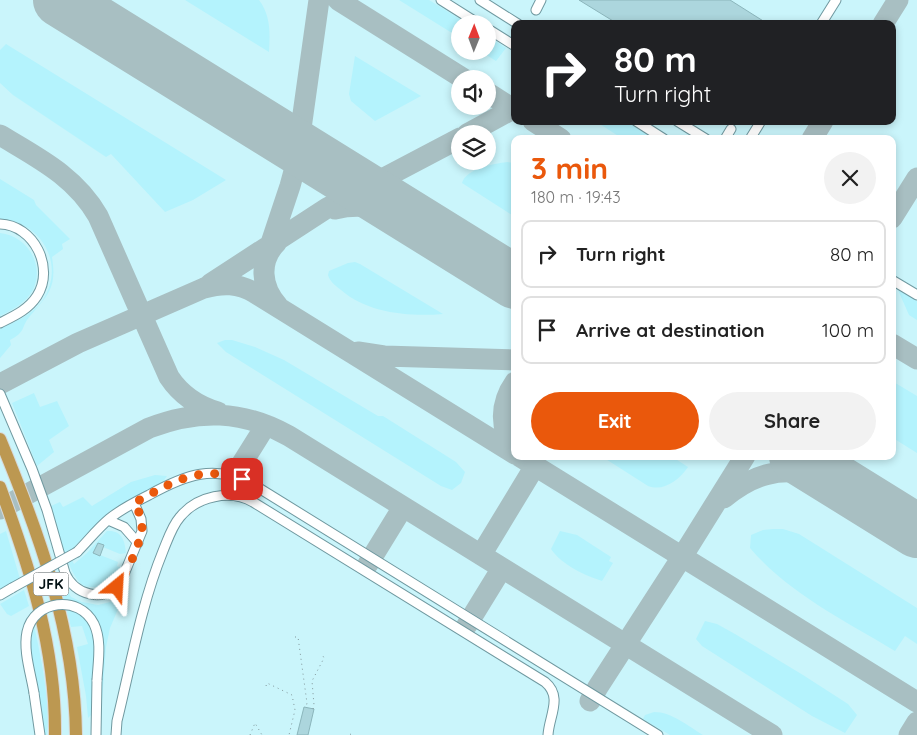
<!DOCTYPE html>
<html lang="en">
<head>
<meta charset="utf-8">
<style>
  :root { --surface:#fff; --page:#f2f2f2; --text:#222; --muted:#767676; --line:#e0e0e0; --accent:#ea580c }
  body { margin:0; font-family:Quicksand,sans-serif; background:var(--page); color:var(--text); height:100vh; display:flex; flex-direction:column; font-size:19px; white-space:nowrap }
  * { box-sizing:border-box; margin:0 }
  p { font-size:16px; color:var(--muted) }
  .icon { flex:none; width:28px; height:28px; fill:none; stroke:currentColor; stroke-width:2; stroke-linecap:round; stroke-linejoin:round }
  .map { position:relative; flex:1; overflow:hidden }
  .panel { position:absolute; left:511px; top:135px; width:385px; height:325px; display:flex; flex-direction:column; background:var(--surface); border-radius:10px; box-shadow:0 2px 8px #0003 }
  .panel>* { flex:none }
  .banner { position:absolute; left:511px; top:20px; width:385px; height:105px; border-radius:10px; box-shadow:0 2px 8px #0003; background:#202124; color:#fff; overflow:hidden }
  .needle { width:32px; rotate:1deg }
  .fabs { position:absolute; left:451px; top:15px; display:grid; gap:10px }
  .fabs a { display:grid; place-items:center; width:45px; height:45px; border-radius:50%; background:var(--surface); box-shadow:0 2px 8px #0003; font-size:25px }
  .pin { position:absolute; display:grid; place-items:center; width:42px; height:42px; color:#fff; margin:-21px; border-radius:10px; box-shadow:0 2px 8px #0006 }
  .me { position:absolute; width:55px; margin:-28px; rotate:27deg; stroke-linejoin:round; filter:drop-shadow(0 0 4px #0008) }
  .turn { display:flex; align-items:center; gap:18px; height:105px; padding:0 20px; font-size:22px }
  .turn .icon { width:65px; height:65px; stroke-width:2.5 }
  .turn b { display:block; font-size:35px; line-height:42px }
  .round { display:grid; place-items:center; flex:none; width:52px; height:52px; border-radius:26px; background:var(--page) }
  .head { display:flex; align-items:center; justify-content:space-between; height:85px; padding:0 20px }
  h1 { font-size:30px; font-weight:700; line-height:38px; color:var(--accent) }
  .button { display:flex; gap:10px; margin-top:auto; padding:10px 20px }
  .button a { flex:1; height:58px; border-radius:30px; background:var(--accent); color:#fff; font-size:20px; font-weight:700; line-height:58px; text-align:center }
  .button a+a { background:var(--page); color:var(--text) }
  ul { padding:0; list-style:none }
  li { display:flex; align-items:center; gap:15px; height:68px; margin:0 10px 8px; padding:0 10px; border:2px solid var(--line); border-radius:10px }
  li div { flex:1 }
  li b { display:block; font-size:19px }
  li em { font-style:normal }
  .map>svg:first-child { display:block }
</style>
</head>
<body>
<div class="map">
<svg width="917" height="735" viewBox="0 0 917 735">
  <rect width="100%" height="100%" fill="#e1fbff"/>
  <path fill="#caf5fb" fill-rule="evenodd" d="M0,0H917V735H0ZM460,24H488V51H460ZM515,24H892V121H515ZM460,79H488V106H460ZM460,134H488V161H460ZM515,139H892V456H515Z"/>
  <path fill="#b4f3fd" d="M185,0H259C271,16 270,33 269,52Z
    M399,0H429L468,24H460V38Z
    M488,36L506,48L496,61L480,51H488Z
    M6,44L226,180L193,200L165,212L111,154L106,157L13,95L0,83V50Z
    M355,56L421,96L375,121L351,101L349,94Z
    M595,121H626L654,139H623Z
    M507,162L515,163V217L462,183C467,168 493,164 507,162Z
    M0,179L34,200L36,205L70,239L62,244L63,249L52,257C57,288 48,295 30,316C20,328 27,331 10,340L11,345L0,358V329C14,322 32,315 42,301C67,265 41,221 0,219Z
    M0,233C27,236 45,264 33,290C26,303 12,310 0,316Z
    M355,262L360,264L443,314C409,317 367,313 341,290C336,286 330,282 328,275L329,271L348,263Z
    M898,290L917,301V320L909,315Z
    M225,340H232L255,347L284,360L378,416H383L456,462L465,472L461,483L452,490L441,486L226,352L217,343Z
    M892,381L917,396V453L893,438Z
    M34,393L40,407L57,401L69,426L49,440L54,452L37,466L12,403Z
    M601,456H671L688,467C679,480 664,492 648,486Z
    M155,475L167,476L162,483L110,511L68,553L74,564L87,553L107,531C122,530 125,541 126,553L120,554L98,545L95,553L118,562L117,566L121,568C114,580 109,587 94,587C90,587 87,587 83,585C68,576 56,524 51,506L60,502L63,507L83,497L92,506L131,482Z
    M773,529H783L799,534L917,608V644L905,636L895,651C845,621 788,593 750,548L751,535L763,530Z
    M6,531L20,579L0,589V534Z
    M560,531L577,535L611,557L609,561L613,563L602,581C584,575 562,565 551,549Z
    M62,581L71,597L82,602L98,605L110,602L127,588L110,628L106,647L100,730L102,682L94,681L92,714L88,718L86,696L77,647L88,644L82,626L71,627L59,582Z
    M24,590L29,606L11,616L7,614L0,604Z
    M31,612C39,648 51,699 47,735H44L39,693L31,694L21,639L24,623Z
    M705,621L717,624L735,634L803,675L848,704L857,715L845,733L812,716L702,646L696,639Z
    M654,712C672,712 688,726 703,735H670L643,719L645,715Z"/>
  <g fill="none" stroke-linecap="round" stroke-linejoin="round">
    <path stroke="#a8bfc2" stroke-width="21" d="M338,0L464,79
      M883,24L898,0
      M488,93L515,110
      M533,121L561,139
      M302,127C303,138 307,146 314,154L374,192
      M467,134L513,109
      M0,135C38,158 75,176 98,216L169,377C181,395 197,406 218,412
      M812,139L823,121
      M335,209C389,196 431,232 474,258
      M892,218L917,178
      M277,242C258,261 261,287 278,306
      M269,249L290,186L296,164L319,0
      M210,284L327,208L460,138
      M892,344L917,359
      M358,352L384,356L515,360
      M515,382C500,403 499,429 515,450
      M0,384L78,343L204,288C223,283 238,283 255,293L515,454
      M519,456L917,702
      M815,456L822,465L838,479
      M234,476L266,425
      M724,498C792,442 842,487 904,525
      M0,509L149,428C199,409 242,410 289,436L772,735
      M481,555L535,466
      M368,564L403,507
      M467,625L502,568
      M590,701L598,687L682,557L745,456
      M909,735L917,722"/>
    <path stroke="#a8bfc2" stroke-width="54" d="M60,0L515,282
      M796,456L917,531"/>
  </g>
  <path fill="#acd6dd" stroke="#8bb5bb" d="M579,0H730L768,24H618Z
    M98,543L104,545L100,556L93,553Z
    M304,707L314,709L308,735H297Z"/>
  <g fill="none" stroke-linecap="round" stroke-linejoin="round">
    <defs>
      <path id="minor" d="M441,0L479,24
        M480,0L518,24
        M536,10L541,0
        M821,24L836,0
        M488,29L515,46
        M636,121L664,139
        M677,121L706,139
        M725,139L731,129
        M750,139L761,121
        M0,224C34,225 55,268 37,296C28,310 14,316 0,323
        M892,280L917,295
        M0,394L32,469L47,510L65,573C74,595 104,603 120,584L142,531L141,519L134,503
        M108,520L124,527L138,543
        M77,552C88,541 97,529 109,519C121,509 135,502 149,495C185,475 215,463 254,485L658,735
        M0,595L12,588
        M34,693L40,735
        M96,735L97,680
        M116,735L117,721C131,664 141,605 163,551C168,539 172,526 180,517C197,496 230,489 253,502L545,682C563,697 549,716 548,735"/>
      <path id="highway" d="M0,439C39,533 75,632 76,735
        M0,487C30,568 56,648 55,735"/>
    </defs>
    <use href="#minor" stroke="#7099a0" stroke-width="11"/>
    <use href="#highway" stroke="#d7d9d9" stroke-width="14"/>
    <path stroke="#81969a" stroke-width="1" stroke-dasharray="1 4" stroke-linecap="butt" d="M295,637H298L307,703L306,707
      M266,686L267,683L292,695L295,710L289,735
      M313,709L314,705L312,681L324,658L323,656
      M350,734L352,735
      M250,735L255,723L262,735"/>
    <use href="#minor" stroke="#fff" stroke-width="9"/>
    <use href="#highway" stroke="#bc9851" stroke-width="12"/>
    <defs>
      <path id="minor-bridge" d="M12,588L77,552
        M34,693C31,674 23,651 27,632C34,600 79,594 94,624C102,641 98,662 97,680"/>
    </defs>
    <use href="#minor-bridge" stroke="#7099a0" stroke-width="11" stroke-linecap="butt"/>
    <use href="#minor-bridge" stroke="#fff" stroke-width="9"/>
  </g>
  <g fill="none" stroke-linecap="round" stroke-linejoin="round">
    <path stroke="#ea580c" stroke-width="9" stroke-dasharray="0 16.2" d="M117,587C126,576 143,538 142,525C142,517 138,510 134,503C171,483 199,464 242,479"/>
  </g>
  <g text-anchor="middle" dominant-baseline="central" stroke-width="4" stroke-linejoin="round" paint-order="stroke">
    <rect fill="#fff" stroke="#4e585a" stroke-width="1" x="33.5" y="572.5" width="35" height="23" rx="4"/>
    <g font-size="14" font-weight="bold" fill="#021013">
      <text x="51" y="584">JFK</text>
    </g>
  </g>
</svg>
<div class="fabs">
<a><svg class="needle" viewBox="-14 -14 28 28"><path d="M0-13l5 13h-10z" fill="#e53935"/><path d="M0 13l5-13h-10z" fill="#767676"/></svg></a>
<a><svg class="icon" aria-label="sound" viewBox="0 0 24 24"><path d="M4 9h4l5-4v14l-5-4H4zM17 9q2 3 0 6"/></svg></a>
<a><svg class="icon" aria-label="layers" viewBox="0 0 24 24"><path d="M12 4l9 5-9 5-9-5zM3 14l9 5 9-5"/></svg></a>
</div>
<div class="pin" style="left:242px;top:479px;background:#d93025"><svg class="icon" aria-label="arrive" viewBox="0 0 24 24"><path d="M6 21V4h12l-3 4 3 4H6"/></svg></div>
<svg class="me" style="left:117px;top:587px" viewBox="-20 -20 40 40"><path d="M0-17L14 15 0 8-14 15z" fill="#ea580c" stroke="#fff" stroke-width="4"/></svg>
<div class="banner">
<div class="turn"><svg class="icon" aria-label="right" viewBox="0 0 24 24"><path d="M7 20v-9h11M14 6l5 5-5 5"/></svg><div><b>80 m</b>Turn right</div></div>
</div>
<section class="panel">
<div class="head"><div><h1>3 min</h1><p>180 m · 19:43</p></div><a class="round"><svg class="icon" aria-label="close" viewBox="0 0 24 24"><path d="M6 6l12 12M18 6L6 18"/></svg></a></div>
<ul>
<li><svg class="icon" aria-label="right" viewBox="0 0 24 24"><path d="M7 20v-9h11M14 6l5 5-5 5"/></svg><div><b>Turn right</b></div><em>80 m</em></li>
<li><svg class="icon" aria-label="arrive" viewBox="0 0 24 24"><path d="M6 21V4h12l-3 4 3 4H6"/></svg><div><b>Arrive at destination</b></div><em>100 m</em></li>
</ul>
<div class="button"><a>Exit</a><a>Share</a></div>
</section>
</div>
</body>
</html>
